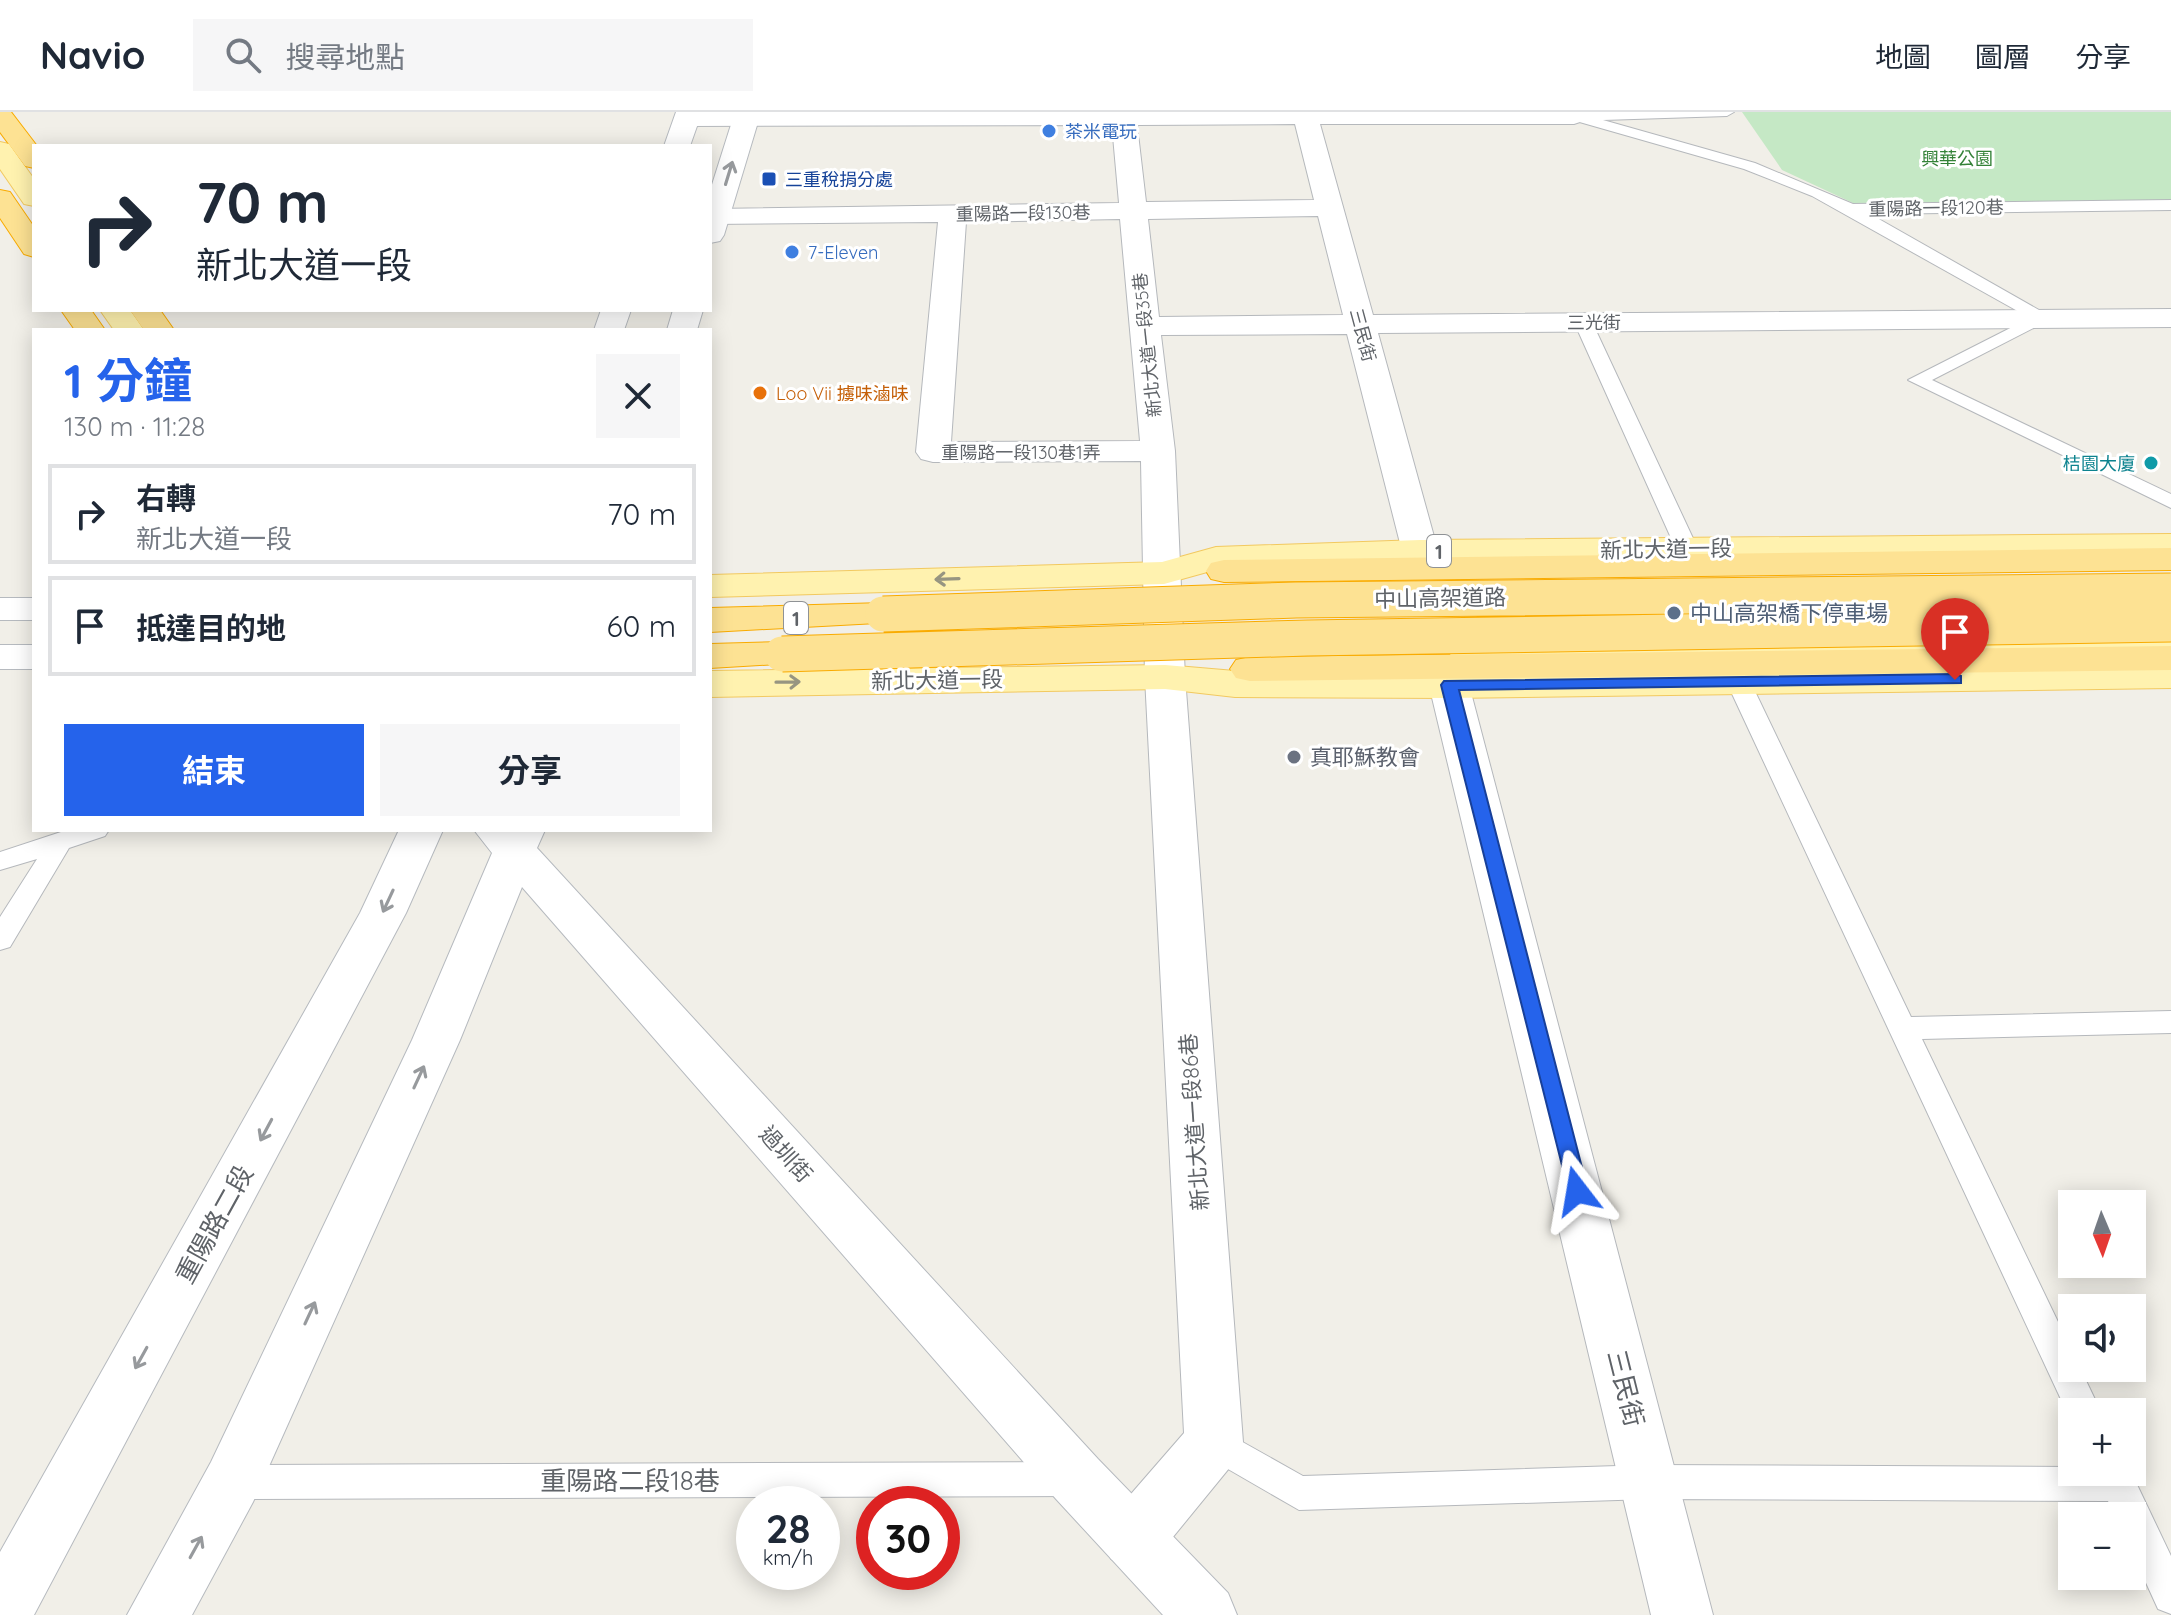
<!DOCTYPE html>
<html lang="zh-TW">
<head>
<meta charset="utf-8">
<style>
  :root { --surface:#fff; --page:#f6f6f7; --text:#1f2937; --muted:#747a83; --line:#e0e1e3; --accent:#2563eb }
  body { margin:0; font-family:Quicksand,"Noto Sans TC",sans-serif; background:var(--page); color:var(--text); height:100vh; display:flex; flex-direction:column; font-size:30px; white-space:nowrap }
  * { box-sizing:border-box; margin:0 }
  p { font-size:26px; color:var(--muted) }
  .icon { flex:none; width:44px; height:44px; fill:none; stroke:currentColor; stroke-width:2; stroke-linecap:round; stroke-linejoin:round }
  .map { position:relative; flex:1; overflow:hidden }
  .side { position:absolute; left:32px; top:216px; width:680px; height:504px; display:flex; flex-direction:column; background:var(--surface); border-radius:0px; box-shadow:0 4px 20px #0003 }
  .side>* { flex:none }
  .banner { position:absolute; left:32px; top:32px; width:680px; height:168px; border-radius:0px; box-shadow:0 4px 20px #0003; background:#fff; color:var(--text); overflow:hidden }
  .needle { width:52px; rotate:178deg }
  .tools { position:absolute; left:2058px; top:1078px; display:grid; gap:16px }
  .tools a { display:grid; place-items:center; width:88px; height:88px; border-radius:0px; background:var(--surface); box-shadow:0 4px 20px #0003; font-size:40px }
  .speed { position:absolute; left:736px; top:1374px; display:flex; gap:16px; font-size:40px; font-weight:700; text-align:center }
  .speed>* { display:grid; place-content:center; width:104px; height:104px; border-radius:50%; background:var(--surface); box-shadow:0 4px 20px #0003; line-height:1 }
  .speed small { font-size:20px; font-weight:400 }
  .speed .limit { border:12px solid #d22; background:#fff; color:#111 }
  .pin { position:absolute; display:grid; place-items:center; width:68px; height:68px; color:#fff; margin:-82px -34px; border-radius:50% 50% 50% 0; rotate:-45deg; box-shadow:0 0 8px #0007 }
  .pin .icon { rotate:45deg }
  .me { position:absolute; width:88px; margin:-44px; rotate:346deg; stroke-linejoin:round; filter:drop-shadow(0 0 6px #0008) }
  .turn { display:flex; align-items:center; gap:28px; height:168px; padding:0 32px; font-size:36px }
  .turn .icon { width:104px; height:104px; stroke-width:2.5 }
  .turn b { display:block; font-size:56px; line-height:68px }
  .round { display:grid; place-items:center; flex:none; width:84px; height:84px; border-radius:0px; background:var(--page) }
  .head { display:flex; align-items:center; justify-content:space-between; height:136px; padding:0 32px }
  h1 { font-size:48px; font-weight:700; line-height:60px; color:var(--accent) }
  .cta { display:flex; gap:16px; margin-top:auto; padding:16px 32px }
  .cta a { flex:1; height:92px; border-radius:0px; background:var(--accent); color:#fff; font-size:32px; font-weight:700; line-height:92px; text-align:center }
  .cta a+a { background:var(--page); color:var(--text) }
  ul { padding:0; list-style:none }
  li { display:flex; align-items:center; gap:24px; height:100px; margin:0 16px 12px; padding:0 16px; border:4px solid var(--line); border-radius:0px }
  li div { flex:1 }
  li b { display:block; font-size:30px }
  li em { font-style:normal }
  header { display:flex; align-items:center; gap:48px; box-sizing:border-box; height:112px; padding:0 40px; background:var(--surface); border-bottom:2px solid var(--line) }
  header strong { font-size:38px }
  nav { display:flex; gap:44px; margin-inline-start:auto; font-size:28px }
  .search { width:560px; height:72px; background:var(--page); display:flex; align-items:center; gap:20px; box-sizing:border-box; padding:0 28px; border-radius:0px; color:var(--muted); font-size:30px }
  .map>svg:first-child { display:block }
</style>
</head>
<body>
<header>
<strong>Navio</strong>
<div class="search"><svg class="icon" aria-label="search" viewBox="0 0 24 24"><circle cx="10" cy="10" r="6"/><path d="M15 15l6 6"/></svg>搜尋地點</div>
<nav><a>地圖</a><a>圖層</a><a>分享</a></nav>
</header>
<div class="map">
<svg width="2171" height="1503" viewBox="0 0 2171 1503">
  <rect width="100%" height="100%" fill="#f1efe8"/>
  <path fill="#c5e8c5" d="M1742,0H2171V89L1853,91L1782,58Z"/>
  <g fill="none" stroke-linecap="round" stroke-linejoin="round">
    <defs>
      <path id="lane" d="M1572,0H1734L1727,4L1603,8L1755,51L1853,92L2171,88V98L1870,102L2053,206L1932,268L2171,382V396L1908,268L2030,206L1812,84L1744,57L1569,7L1567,4Z
        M1583,205L1592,210L1698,437L1695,442L1687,443L1676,437L1574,210Z
        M1739,564L1751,571L1911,905L2171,899V921L1922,927L2072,1239V1256H2080L2101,1300H2072V1311L1727,571Z
        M67,718H109L105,724L69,736L10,835L0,838V805L37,747L0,758V740Z
        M1214,1314L1303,1364L1649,1353L2072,1355V1360H2131L2171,1444V1502L2158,1497L2132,1440V1404H2115L2108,1389L1649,1387L1299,1398L1202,1342L1197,1330L1202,1318Z
        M1072,1350L1084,1355L1090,1367L1084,1379L1072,1384L232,1387L220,1382L214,1370L220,1358L232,1353Z"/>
      <path id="street" d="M681,0H1584L1587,4L1583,9L1574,12H1320L1373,203L2171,197V215L1378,221L1438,439L1433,447L1420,450L1407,447L1402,439L1347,222L1161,223L1175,339L1185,565L1243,1330L1235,1349L1155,1447L1133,1456L1111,1447L1103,1426L1111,1405L1184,1321L1145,565L1141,349L933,350L921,347L916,340L938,110L710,112V98L715,97L1119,91L1112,13L687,14L674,6ZM1295,12L1314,88L1146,90L1137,13ZM1318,104L1343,203L1159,205L1148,107ZM1120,107L1140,329L951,330L966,110Z
        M1449,560L1463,564L1469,573L1713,1503H1651L1429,573L1435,564Z"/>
      <path id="secondary" d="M676,0H702L690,34H664Z
        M735,0H761L724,123L720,129L710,131V79Z
        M601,198H631L624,218H594Z
        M673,198H703L697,218H667Z
        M0,486H34V508H0Z
        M0,533H34V557H0Z
        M399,718H443L406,801L34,1503H0V1440L360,801Z
        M474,718H545L537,736L1098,1347L1228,1481L1237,1503H1163L1056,1387L522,775L460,928L253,1390L192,1503H127L211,1350L412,928L492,741Z"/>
      <path id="primary" d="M0,30L9,32L34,67V94L24,92L0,57Z
        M100,198H130L144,218H114Z
        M2171,422V444L1420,450L1218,457L1164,472L710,485V463L1162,450L1216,435L1420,428Z
        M2171,519V543L1469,554L1455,551L1450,542L1455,533L1469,530Z
        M2171,552V576L1449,586L1235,585L1165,577L710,585V559L1165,553L1235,559L1449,560Z"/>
      <path id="highway" d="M0,0H11L37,34H34V56L25,54L0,20Z
        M0,78L10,80L34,115V145L24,142L0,106Z
        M61,198H91L105,218H75Z
        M130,198H160L174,218H144Z
        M2171,436V458L1224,470L1211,467L1206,459L1211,451L1224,448Z
        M883,491L896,494L902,502L896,510L710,520V496Z
        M782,530L796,533L801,542L796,551L710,556V532Z
        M2171,534V558L1250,569L1236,566L1230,557L1236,548L1250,545Z"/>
    </defs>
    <use href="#lane" stroke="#b5b8bc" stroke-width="2"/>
    <use href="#street" stroke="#b5b8bc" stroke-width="2"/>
    <use href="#secondary" stroke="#b6babf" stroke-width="2"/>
    <use href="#primary" stroke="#f2c960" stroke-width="2"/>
    <use href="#highway" stroke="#f9ab00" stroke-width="2"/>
    <use href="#lane" fill="#fff" fill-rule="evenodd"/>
    <use href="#street" fill="#fff" fill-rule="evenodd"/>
    <use href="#secondary" fill="#fff" fill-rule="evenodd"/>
    <use href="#primary" fill="#fff2af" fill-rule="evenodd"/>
    <use href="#highway" fill="#fde293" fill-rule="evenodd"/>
    <defs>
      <path id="highway-bridge" d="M883,502L1296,488L2171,479
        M782,542L1307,526L2171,512"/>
    </defs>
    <use href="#highway-bridge" stroke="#f9ab00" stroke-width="37" stroke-linecap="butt"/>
    <use href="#highway-bridge" stroke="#fde293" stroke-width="35"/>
  </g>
  <defs><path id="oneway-shaft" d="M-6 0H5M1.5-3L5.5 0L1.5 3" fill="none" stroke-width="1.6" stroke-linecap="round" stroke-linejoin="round" transform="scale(2)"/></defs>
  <g stroke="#979a9d">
    <use href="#oneway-shaft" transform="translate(729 61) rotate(-73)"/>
    <use href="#oneway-shaft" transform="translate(388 789) rotate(115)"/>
    <use href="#oneway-shaft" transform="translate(419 965) rotate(-65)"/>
    <use href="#oneway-shaft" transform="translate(266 1018) rotate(118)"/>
    <use href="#oneway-shaft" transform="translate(310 1201) rotate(-65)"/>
    <use href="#oneway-shaft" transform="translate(141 1246) rotate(119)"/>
    <use href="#oneway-shaft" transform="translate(196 1435) rotate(-61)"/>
  </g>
  <g stroke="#979581">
    <use href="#oneway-shaft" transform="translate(947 467) rotate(178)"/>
    <use href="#oneway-shaft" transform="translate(788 570) rotate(-1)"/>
  </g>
  <path fill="#2563eb" stroke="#184099" stroke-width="2" d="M1955,562L1961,564V571L1459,578L1588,1079L1585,1085H1570L1441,573L1444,569Z"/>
  <g fill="#3f7fe0" stroke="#fff" stroke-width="3">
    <circle cx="1049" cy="19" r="8"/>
    <circle cx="792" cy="140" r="8"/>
  </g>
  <rect fill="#1a4fb4" stroke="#fff" stroke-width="3" x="761" y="59" width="16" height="16" rx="4"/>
  <circle fill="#e8710a" stroke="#fff" stroke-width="3" cx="760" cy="281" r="8"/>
  <circle fill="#0f9aa8" stroke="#fff" stroke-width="3" cx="2151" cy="351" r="8"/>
  <circle fill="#5c6f8a" stroke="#fff" stroke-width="3" cx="1674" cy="501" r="8"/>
  <circle fill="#6b7280" stroke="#fff" stroke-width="3" cx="1294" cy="645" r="8"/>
  <g text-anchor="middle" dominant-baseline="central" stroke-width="6" stroke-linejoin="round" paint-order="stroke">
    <g font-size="18" fill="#366cbe" stroke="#fff" text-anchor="start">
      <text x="1065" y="19">茶米電玩</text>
      <text x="808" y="140">7-Eleven</text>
    </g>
    <g font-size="18" fill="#348238" stroke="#fff">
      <text x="1957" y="46">興華公園</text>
    </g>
    <g font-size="18" fill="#164399" stroke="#fff" text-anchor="start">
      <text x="785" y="67">三重稅捐分處</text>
    </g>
    <g font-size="18" fill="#5f6368" stroke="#fff">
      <text transform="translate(1936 96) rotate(-1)">重陽路一段120巷</text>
      <text transform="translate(1023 101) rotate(-1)">重陽路一段130巷</text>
      <text x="1594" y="210">三光街</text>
      <text transform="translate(1363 223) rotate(75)">三民街</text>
      <text transform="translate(1147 233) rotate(-96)">新北大道一段35巷</text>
      <text x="1021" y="340">重陽路一段130巷1弄</text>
    </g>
    <g font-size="18" fill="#c56008" stroke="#fff" text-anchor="start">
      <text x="776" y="281">Loo Vii 擄味滷味</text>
    </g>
    <g font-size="18" fill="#0d838f" stroke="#fff" text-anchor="end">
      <text x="2135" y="351">桔園大廈</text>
    </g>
    <g fill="#fff" stroke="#8f9295" stroke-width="2">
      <rect x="1427" y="423" width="24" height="32" rx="6"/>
      <rect x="784" y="490" width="24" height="32" rx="6"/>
    </g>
    <g font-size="20" font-weight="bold" fill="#5f6368">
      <text x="1439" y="439">1</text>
      <text x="796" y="506">1</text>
    </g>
    <g font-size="22" fill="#5f6368" stroke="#fff">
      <text transform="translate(1666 437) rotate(-1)">新北大道一段</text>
      <text transform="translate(1440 486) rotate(-1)">中山高架道路</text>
      <text transform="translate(937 568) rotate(-1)">新北大道一段</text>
      <text transform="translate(1194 1010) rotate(-94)">新北大道一段86巷</text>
      <text transform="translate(786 1042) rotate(48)">過圳街</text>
    </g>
    <g font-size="22" fill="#4e5e75" stroke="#fff" text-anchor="start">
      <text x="1690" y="501">中山高架橋下停車場</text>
    </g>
    <g font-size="22" fill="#5b616d" stroke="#fff" text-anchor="start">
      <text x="1310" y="645">真耶穌教會</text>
    </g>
    <g font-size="26" fill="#5f6368" stroke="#fff">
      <text transform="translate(214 1112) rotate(-61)">重陽路二段</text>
      <text transform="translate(1626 1276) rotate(76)">三民街</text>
      <text x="630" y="1368">重陽路二段18巷</text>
    </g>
  </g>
</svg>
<div class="tools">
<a><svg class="needle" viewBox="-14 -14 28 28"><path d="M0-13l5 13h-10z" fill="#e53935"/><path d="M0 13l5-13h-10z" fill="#747a83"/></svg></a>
<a><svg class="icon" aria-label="sound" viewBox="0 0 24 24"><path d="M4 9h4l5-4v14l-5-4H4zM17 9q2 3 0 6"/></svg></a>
<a>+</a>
<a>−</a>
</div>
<div class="speed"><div>28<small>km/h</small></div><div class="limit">30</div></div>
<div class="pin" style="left:1955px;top:568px;background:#d93025"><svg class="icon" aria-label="arrive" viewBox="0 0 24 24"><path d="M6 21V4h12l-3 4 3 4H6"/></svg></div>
<svg class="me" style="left:1577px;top:1079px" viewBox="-20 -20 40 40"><path d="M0-17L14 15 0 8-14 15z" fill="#2563eb" stroke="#fff" stroke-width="4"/></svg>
<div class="banner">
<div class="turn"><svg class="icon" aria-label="right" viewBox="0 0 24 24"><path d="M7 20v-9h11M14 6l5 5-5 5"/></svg><div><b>70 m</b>新北大道一段</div></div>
</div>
<section class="side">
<div class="head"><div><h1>1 分鐘</h1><p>130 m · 11:28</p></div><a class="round"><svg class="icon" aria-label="close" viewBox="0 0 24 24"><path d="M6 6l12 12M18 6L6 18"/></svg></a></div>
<ul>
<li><svg class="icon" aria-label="right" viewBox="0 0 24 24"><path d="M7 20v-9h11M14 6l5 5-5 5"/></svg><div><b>右轉</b><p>新北大道一段</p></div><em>70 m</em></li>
<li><svg class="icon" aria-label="arrive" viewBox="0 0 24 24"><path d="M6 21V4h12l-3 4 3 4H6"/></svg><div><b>抵達目的地</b></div><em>60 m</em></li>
</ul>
<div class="cta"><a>結束</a><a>分享</a></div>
</section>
</div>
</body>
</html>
